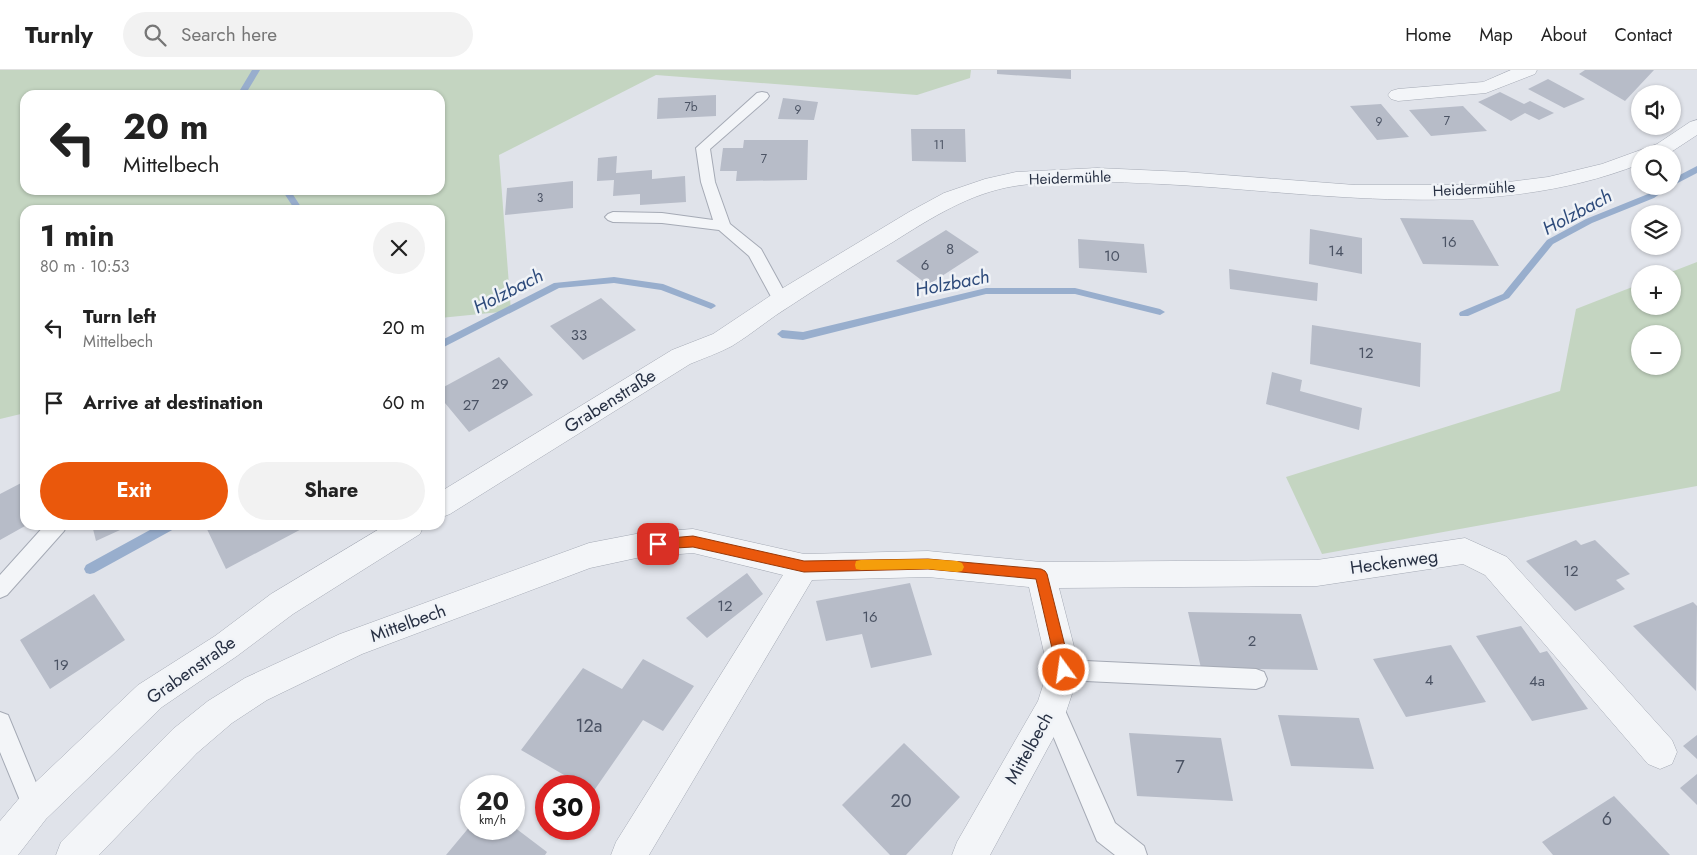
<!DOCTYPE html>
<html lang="en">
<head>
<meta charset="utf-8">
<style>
  :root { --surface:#fff; --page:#f2f2f2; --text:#222; --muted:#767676; --line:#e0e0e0; --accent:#ea580c }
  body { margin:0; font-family:Jost,sans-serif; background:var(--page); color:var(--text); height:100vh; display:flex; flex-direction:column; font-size:19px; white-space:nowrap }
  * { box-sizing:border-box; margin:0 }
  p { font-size:16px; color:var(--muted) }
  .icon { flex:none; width:28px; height:28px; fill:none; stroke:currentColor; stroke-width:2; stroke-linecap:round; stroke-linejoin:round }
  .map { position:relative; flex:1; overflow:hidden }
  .sheet { position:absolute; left:20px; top:135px; width:425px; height:325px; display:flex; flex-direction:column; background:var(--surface); border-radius:15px; box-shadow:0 1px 4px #0004 }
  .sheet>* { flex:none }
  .banner { position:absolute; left:20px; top:20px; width:425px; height:105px; border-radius:15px; box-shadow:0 1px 4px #0004; background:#fff; color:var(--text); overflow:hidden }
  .tools { position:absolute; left:1631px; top:15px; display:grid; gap:10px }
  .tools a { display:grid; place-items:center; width:50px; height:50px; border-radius:50%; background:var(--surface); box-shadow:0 1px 4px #0004; font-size:25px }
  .speed { position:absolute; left:460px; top:705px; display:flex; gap:10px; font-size:25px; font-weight:700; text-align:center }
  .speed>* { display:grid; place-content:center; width:65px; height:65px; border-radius:50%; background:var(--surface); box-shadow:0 1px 4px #0004; line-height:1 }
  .speed small { font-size:12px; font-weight:400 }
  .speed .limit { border:8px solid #d22; background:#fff; color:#111 }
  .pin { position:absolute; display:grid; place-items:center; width:42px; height:42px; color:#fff; margin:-21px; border-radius:10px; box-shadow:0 2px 8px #0006 }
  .me { position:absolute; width:55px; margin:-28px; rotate:346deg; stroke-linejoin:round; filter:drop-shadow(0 0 4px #0008) }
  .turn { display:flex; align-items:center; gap:18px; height:105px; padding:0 20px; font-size:22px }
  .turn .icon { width:65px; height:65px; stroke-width:2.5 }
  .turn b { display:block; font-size:35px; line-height:42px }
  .round { display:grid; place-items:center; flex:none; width:52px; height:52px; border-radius:26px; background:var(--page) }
  .summary { display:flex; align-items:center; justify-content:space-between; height:85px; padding:0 20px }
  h1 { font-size:30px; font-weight:700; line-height:38px }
  .cta { display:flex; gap:10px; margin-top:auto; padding:10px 20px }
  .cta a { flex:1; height:58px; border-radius:30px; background:var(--accent); color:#fff; font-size:20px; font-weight:700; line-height:58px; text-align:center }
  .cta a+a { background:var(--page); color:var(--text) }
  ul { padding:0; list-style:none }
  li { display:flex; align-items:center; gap:15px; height:75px; padding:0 20px }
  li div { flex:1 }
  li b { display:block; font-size:19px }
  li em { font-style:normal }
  header { display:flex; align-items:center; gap:30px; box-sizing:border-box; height:70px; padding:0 25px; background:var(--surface); border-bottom:1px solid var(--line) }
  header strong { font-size:24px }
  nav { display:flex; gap:28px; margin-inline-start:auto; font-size:18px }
  .search { width:350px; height:45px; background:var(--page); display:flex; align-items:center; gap:12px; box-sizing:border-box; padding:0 18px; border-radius:28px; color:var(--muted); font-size:19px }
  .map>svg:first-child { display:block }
</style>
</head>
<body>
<header>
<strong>Turnly</strong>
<div class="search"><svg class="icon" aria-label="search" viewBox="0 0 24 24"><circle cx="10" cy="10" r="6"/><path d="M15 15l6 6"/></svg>Search here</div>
<nav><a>Home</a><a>Map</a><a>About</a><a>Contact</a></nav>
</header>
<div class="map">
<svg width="1697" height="785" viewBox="0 0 1697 785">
  <rect width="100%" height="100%" fill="#e0e3ea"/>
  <path fill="#c4d5c1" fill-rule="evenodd" d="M0,0H971L970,8L917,25L656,5L499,85L511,241L440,248V140H25V343L0,349ZM25,25H440V120H25Z
    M1697,192V416L1322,484L1286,407L1560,321L1576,239L1640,214V236H1672V204H1666ZM1640,264H1672V296H1640Z"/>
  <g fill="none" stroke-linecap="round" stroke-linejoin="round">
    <path fill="#98aecd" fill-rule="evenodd" d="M252,0H260L245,25H237Z
      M1697,96V103L1672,116V109Z
      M1660,116H1671L1654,128L1592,153L1553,174L1509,228L1468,246H1460L1459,244L1460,242L1503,224L1547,170L1586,149L1648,124Z
      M282,120H290L303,140H295Z
      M614,207L663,214L714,234L716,236L711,239L661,220L614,213L559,218L440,279V271L554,213Z
      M986,218H1075L1160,239L1165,242L1160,245L1075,224H986L803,270L782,268L777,264L782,260L803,262Z
      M159,455H176L174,459L94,503L90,504L86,503L84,499L86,495Z"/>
  </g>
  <path fill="#b7bcc8" d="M997,0H1071V9L997,4Z
    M1585,0H1654L1625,31L1579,4Z
    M1548,9L1585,29L1564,38L1528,19Z
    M1500,22L1524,34L1530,31L1554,43L1539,50L1525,43L1511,51L1478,32Z
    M716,25V46L657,49L658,28Z
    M783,28L818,32L814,50L778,49Z
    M1381,34L1409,67L1377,70L1350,36Z
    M1463,36L1487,61L1431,66L1409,40Z
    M911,59H965L966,92L912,91Z
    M744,70H808L807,110L736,111L737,101H720L723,78H743Z
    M617,86L616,103L652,100V109L685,106L686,132L640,135V124L613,126L614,110L597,111L598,88Z
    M573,111V138L505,145L507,118Z
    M1400,148L1473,150L1499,196L1423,194Z
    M1310,159L1362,168V204L1309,194Z
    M946,160L979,182L928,215L896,191Z
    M1078,169L1144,174L1147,203L1079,198Z
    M1229,199L1318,213L1317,231L1230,219Z
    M601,228L636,260L583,290L550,256Z
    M1312,255L1421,273L1420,317L1310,294Z
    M499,287L533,325L469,362L440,327V319Z
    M1272,302L1302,310L1300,321L1362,338L1359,360L1266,334Z
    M25,411V456L0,470V424Z
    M92,455H131L96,471Z
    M205,455H309L226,499Z
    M1576,470L1581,475L1595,470L1630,504L1616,510L1625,519L1575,541L1526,491Z
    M747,503L763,524L707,568L686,548Z
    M910,513L932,585L871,598L862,564L826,571L816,531Z
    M94,524L125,570L50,619L20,570Z
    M1693,532L1697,536L1696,621L1633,556Z
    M1188,542L1301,544L1318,600L1201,598Z
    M1521,556L1540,583L1547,581L1588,639L1532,651L1476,566Z
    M1451,575L1486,632L1406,647L1373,589Z
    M643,589L694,616L663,661L643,650L593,722L589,720V716H583L521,680L583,598L622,619Z
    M1278,645L1359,648L1374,699L1291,696Z
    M1129,663L1221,668L1233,731L1137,726Z
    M1697,665V689L1683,676Z
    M904,673L960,727L906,785H890L842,735Z
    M1697,704V735L1680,718Z
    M1614,726L1670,785H1553L1542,772Z
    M471,755V759H514V757L547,782L545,785H446Z"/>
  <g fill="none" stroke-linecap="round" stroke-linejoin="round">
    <defs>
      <path id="service" d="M762,22L767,23L769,26L767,29L710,79L715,112L730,154L761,179L789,230L787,234L781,236L775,234L749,186L719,160L662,153L613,152L608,150L605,147L608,144L613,142L662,143L713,150L701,112L696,78L757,23Z
        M45,455H67L64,461L7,525L0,528V505Z
        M1064,590L1256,599L1264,602L1267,609L1264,616L1256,619L1064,610L1056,607L1053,600L1056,593Z
        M1052,626L1060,629L1115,753L1144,776L1147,785H1115L1097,771L1041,637L1044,629Z
        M0,642L8,645L46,737L42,745L34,749L26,745L0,682Z"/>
      <path id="minor" d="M1511,0H1537L1535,4L1486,23L1398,31L1391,29L1388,25L1391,21L1398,19L1483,12Z
        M693,459L804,484L928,481L1041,492L1317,490L1465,468L1507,487L1672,670L1677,682L1672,694L1660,699L1648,694L1485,505L1463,494L1317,516L1059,518L1080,600L1064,648L990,785H952L957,772L1038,631L1048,600L1029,517L928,507L812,510L649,785H611L616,772L783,505L693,483L641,487L590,498L362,584L267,630L232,653L197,683L99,785H56L61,772L173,659L208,631L245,608L340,564L589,473L641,463Z"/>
      <path id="tertiary" d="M1697,50V65L1668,84H1640V94C1487,154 1320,122 1161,114C1113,112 1063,108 1015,116C970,123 931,148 893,172C858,193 823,214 790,236C770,248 752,264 732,276C719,283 704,288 690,294L450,444L440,448V422L672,280L713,264L773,224L909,142L944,123L985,109L1016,102L1097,98L1185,102L1355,115H1485L1548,107L1602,94L1657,74L1690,52Z
        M386,455H424L420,464L293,544L237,586L162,637L46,749L18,785H0V751L22,725L138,615L215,566L271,524Z"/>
    </defs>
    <use href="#service" stroke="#a5aab5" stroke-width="2"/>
    <use href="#minor" stroke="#a5aab5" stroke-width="1"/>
    <use href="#tertiary" stroke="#a5aab5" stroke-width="1"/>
    <use href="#service" fill="#f3f5f8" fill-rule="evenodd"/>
    <use href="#minor" fill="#f3f5f8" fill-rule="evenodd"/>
    <use href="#tertiary" fill="#f3f5f8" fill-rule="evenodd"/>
  </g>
  <path fill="#ea580c" stroke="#983908" d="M693,466L804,491L928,489L1041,499L1045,501L1047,504L1071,600L1069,605L1064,606L1059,605L1057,600L1036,509L928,499L804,502L693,477L658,479L654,478L652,474L654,470L658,469Z"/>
  <path fill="#f59e0b" d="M928,489L957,491L962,493L964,497L962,501L957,502L928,499L861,500L856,499L855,495L856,491L861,490Z"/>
  <g text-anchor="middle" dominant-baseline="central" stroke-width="5" stroke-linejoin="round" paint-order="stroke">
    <g font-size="12" fill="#4b5364">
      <text x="691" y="37">7b</text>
      <text x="798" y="40">9</text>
      <text x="1447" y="51">7</text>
      <text x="1379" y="52">9</text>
      <text x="939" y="75">11</text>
      <text x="764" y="89">7</text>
      <text x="540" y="128">3</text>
    </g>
    <g font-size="15" fill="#273043" stroke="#f0f3f7">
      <text transform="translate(1070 108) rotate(-2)">Heidermühle</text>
      <text transform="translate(1474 119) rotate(-3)">Heidermühle</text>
    </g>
    <g font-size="15" fill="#4b5364">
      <text x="1449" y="172">16</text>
      <text x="950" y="179">8</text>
      <text x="1336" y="181">14</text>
      <text x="1112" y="186">10</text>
      <text x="925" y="195">6</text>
      <text x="579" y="265">33</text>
      <text x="1366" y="283">12</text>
      <text x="500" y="314">29</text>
      <text x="471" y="335">27</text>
      <text x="1571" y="501">12</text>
      <text x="725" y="536">12</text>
      <text x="870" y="547">16</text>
      <text x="1252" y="571">2</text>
      <text x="61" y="595">19</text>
      <text x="1429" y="610">4</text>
      <text x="1537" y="611">4a</text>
    </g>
    <g font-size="18" fill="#273043" stroke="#f0f3f7">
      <text transform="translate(610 331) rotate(-32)">Grabenstraße</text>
      <text transform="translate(1394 492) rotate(-8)">Heckenweg</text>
      <text transform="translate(408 553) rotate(-20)">Mittelbech</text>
      <text transform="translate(191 600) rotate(-35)">Grabenstraße</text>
      <text transform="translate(1029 678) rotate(-61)">Mittelbech</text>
    </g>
    <g font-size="18" fill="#4b5364">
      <text x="589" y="656">12a</text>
      <text x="1180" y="697">7</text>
      <text x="901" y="731">20</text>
      <text x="1607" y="749">6</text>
    </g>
    <g font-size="19" font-style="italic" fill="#2e4b7b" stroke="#f0f3f7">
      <text transform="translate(1577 142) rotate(-28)">Holzbach</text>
      <text transform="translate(952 213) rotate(-11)">Holzbach</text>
      <text transform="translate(508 221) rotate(-27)">Holzbach</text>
    </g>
  </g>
</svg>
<div class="tools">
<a><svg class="icon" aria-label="sound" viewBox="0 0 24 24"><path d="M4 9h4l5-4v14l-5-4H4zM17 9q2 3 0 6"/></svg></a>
<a><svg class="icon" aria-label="search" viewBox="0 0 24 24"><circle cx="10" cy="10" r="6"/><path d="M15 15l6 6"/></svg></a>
<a><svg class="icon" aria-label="layers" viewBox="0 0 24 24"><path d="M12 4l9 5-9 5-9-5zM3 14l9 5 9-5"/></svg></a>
<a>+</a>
<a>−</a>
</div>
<div class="speed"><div>20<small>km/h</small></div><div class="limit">30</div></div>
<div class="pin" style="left:658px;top:474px;background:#d93025"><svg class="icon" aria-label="arrive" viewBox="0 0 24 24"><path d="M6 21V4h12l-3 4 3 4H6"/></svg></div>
<svg class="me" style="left:1064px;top:600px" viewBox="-20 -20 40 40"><circle r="17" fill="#ea580c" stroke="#fff" stroke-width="3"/><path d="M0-11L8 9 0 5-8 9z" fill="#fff"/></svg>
<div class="banner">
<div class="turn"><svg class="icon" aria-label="left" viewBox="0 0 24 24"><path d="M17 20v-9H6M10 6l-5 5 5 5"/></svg><div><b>20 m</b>Mittelbech</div></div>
</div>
<section class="sheet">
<div class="summary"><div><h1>1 min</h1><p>80 m · 10:53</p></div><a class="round"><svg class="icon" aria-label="close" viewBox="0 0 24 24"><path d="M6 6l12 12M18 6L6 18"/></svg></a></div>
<ul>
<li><svg class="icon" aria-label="left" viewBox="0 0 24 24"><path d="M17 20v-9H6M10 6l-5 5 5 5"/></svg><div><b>Turn left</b><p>Mittelbech</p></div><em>20 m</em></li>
<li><svg class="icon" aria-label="arrive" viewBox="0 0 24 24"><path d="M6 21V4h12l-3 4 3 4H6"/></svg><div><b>Arrive at destination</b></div><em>60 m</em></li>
</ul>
<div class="cta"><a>Exit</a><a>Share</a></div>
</section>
</div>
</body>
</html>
